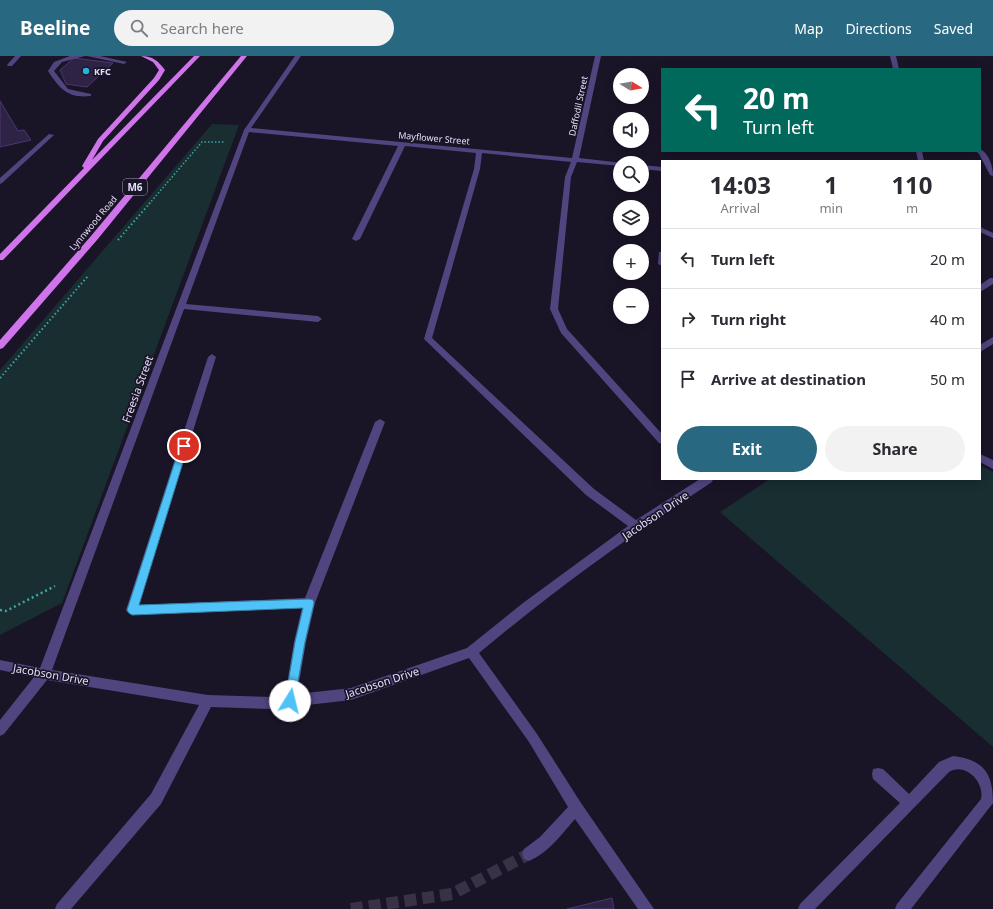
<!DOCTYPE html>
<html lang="en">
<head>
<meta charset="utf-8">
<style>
  :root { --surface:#fff; --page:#f2f2f3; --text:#2b2b33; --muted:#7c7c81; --line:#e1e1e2; --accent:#286881 }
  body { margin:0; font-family:"Noto Sans",sans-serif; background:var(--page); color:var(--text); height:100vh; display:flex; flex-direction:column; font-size:15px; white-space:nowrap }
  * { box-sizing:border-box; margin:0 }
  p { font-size:13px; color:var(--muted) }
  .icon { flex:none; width:22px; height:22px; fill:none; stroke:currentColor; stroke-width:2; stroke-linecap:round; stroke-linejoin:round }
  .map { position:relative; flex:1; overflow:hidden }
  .drawer { position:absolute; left:661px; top:104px; width:320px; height:320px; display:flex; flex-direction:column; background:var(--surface); border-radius:0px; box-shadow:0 2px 10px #0003 }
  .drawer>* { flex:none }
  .top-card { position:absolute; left:661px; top:12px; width:320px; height:84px; border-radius:0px; box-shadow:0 2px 10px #0003; background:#00695c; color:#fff; overflow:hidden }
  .needle { width:26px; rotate:101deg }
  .fabs { position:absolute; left:613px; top:12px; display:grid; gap:8px }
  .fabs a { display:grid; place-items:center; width:36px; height:36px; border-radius:50%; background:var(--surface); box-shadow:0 2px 10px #0003; font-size:20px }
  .pin { position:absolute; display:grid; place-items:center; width:34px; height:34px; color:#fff; margin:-17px; border:2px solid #fff; border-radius:50%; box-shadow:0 1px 4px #0007 }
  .me { position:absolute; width:44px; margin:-22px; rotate:9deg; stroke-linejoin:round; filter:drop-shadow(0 0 3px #0008) }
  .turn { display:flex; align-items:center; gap:14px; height:84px; padding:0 16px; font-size:18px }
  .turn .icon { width:52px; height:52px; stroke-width:2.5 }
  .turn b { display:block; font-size:28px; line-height:34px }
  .eta { display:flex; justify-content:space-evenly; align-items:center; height:68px; text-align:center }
  .eta b { font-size:24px; font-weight:700; line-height:28px }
  .cta { display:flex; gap:8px; margin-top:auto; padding:8px 16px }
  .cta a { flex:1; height:46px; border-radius:24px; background:var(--accent); color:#fff; font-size:16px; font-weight:700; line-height:46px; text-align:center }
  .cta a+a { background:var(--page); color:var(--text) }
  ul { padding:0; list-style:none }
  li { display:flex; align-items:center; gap:12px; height:60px; padding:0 16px; border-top:1px solid var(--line) }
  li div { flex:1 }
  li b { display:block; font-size:15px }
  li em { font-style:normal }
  header { display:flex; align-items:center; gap:24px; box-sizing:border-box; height:56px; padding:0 20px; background:var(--accent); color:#fff }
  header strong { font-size:19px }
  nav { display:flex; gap:22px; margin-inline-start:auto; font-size:14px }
  .search { width:280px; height:36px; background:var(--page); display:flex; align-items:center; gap:10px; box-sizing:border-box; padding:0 14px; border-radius:22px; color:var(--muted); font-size:15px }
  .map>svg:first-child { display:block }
</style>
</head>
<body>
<header>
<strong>Beeline</strong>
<div class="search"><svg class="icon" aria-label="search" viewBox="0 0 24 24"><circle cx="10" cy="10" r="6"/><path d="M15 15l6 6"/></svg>Search here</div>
<nav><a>Map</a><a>Directions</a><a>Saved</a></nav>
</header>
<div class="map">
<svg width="993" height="853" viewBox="0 0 993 853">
  <rect width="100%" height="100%" fill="#1a1427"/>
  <path fill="#182e30" d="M212,68L239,69L62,547L0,579V314Z
    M980,409L993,416V691L720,456L770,423H980Z"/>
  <path fill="#2e2245" stroke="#4a386e" d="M74,2L113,7L87,31L66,28L60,14Z
    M0,45L18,75L24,74L31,84L0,91Z
    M612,842L614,853H567Z"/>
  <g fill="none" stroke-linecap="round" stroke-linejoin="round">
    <path stroke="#393247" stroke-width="12" stroke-dasharray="12 6" stroke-linecap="butt" d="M351,853L452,838L529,798"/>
    <path stroke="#42a3ab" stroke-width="1.5" stroke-dasharray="1.5 2" stroke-linecap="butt" d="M149,148L202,86H224"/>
    <path stroke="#42a3ab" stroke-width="2" stroke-dasharray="1.5 2.5" stroke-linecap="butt" d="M118,184L150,147
      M0,322L88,220"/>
    <path stroke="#42a3ab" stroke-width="2.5" stroke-dasharray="2 3" stroke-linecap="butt" d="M0,554L6,555L55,530"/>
    <path fill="#50457f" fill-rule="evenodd" d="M15,0H21L12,10H8L7,9Z
      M70,0H85L62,6L54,15L68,33L91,38V40C68,43 59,32 48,15L54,6Z
      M87,0H100L127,6L124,8Z
      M295,0H301L251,72L572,102L595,0H601L579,102L623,107H620V110L577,106L571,121L558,253L567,273L662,378V388L659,387L561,277L550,253L565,121L571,106L482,97L480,113L432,282L594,433L636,464L700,423H713L712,426C631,479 553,535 479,597L537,678L581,747L654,853H638L575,763C562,778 548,797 529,805L524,803L522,798L524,793L540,781L568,751L529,686L469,602L351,644L273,653L211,651L161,748L71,853H55L57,848L151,738L199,649L47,624L4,678L0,680V664L34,621L0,614V604L40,612L244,74ZM249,76L398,90L352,183L356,185L360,183L405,90L476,97L474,113L424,283L586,439L628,470L523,547L467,592L351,632L297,638L306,586L315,547L385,366L380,363L375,366L305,542L139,549L216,301L212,298L208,301L126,554L128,557L132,559L302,552L294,586L285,640L273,641L208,639L52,614L184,253L318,266L322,263L318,260L186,248Z
      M890,0H896L899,13H893Z
      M49,78L54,79L2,127L0,128V122Z
      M980,93C989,97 993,111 993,120L990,119L979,98L976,95H980Z
      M916,95H922L924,105H918Z
      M642,109L662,111V115L642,113Z
      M980,171L993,177V182L980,176Z
      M659,196H662V210L658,208Z
      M990,222H993V228L980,236V229Z
      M993,281V288L980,296V289Z
      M980,398L993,404V413L980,406Z
      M953,700C984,704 993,717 993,747L911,853H895L897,848L981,743C985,726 965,706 949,716L815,853H798L800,848L900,747L873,723L872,718L873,713L878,712L883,713L909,738L939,706Z"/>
    <path fill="#d074eb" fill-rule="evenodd" d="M141,0C153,0 158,5 165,14L159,24L103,85L92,104L194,0H200L3,204H0V198L84,112L82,110L98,83L154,22L159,14L153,6Z
      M241,0H247L97,184L3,292L0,293V284L91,180Z"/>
  </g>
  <path fill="#4fc3f7" stroke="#337fa1" d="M184,387L188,390L139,549L309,543L313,544L314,547L305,586L294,648L290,650L286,648L285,645L295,586L303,552L132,559L129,557L127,554L180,390Z"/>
  <circle fill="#25b3e0" stroke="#1a1427" stroke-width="1.5" cx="86" cy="15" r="4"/>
  <g text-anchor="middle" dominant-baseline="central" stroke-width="3.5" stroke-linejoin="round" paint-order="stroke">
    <g font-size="9" font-weight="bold" fill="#e6defa" stroke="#1a1427" text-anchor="start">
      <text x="94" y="15">KFC</text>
    </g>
    <g font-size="9" fill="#e6defa" stroke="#1a1427">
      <text transform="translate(578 50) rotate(-78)">Daffodil Street</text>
      <text transform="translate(434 82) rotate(5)">Mayflower Street</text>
      <text transform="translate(93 167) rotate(-50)">Lynnwood Road</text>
    </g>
    <rect fill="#1a1427" stroke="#a9a1bb" stroke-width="1" x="123" y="123" width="24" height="16" rx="3"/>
    <g font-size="10" font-weight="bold" fill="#e6defa">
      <text x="135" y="131">M6</text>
    </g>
    <g font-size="11" fill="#e6defa" stroke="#1a1427">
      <text transform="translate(137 333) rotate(-70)">Freesia Street</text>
      <text transform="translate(655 459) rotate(-34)">Jacobson Drive</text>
      <text transform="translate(51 618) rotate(10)">Jacobson Drive</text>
      <text transform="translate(382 626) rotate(-18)">Jacobson Drive</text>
    </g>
  </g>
</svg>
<div class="fabs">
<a><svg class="needle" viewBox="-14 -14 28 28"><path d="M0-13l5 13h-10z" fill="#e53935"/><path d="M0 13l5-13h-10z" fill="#7c7c81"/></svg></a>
<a><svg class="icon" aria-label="sound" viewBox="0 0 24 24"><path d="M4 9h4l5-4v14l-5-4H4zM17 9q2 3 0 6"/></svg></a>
<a><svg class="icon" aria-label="search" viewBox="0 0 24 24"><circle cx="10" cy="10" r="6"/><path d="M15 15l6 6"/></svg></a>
<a><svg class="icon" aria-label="layers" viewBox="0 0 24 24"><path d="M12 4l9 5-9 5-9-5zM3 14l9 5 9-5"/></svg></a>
<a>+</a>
<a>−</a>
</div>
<div class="pin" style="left:184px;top:390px;background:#d93025"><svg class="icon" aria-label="arrive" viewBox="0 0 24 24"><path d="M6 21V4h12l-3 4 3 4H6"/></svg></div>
<svg class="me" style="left:290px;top:645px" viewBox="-20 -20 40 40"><circle r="19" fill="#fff"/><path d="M0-13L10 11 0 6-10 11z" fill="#4fc3f7"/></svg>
<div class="top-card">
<div class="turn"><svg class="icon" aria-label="left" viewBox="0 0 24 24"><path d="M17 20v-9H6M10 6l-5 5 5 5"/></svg><div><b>20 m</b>Turn left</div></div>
</div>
<section class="drawer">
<div class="eta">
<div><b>14:03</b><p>Arrival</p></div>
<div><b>1</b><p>min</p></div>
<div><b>110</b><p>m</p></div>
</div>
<ul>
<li><svg class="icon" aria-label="left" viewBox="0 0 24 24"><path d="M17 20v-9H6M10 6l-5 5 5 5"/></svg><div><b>Turn left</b></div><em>20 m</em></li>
<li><svg class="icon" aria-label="right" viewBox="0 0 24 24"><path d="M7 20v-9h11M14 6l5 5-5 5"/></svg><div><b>Turn right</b></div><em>40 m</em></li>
<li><svg class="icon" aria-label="arrive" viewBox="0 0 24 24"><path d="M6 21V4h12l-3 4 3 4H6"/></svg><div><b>Arrive at destination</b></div><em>50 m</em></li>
</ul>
<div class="cta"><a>Exit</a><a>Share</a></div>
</section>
</div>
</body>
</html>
